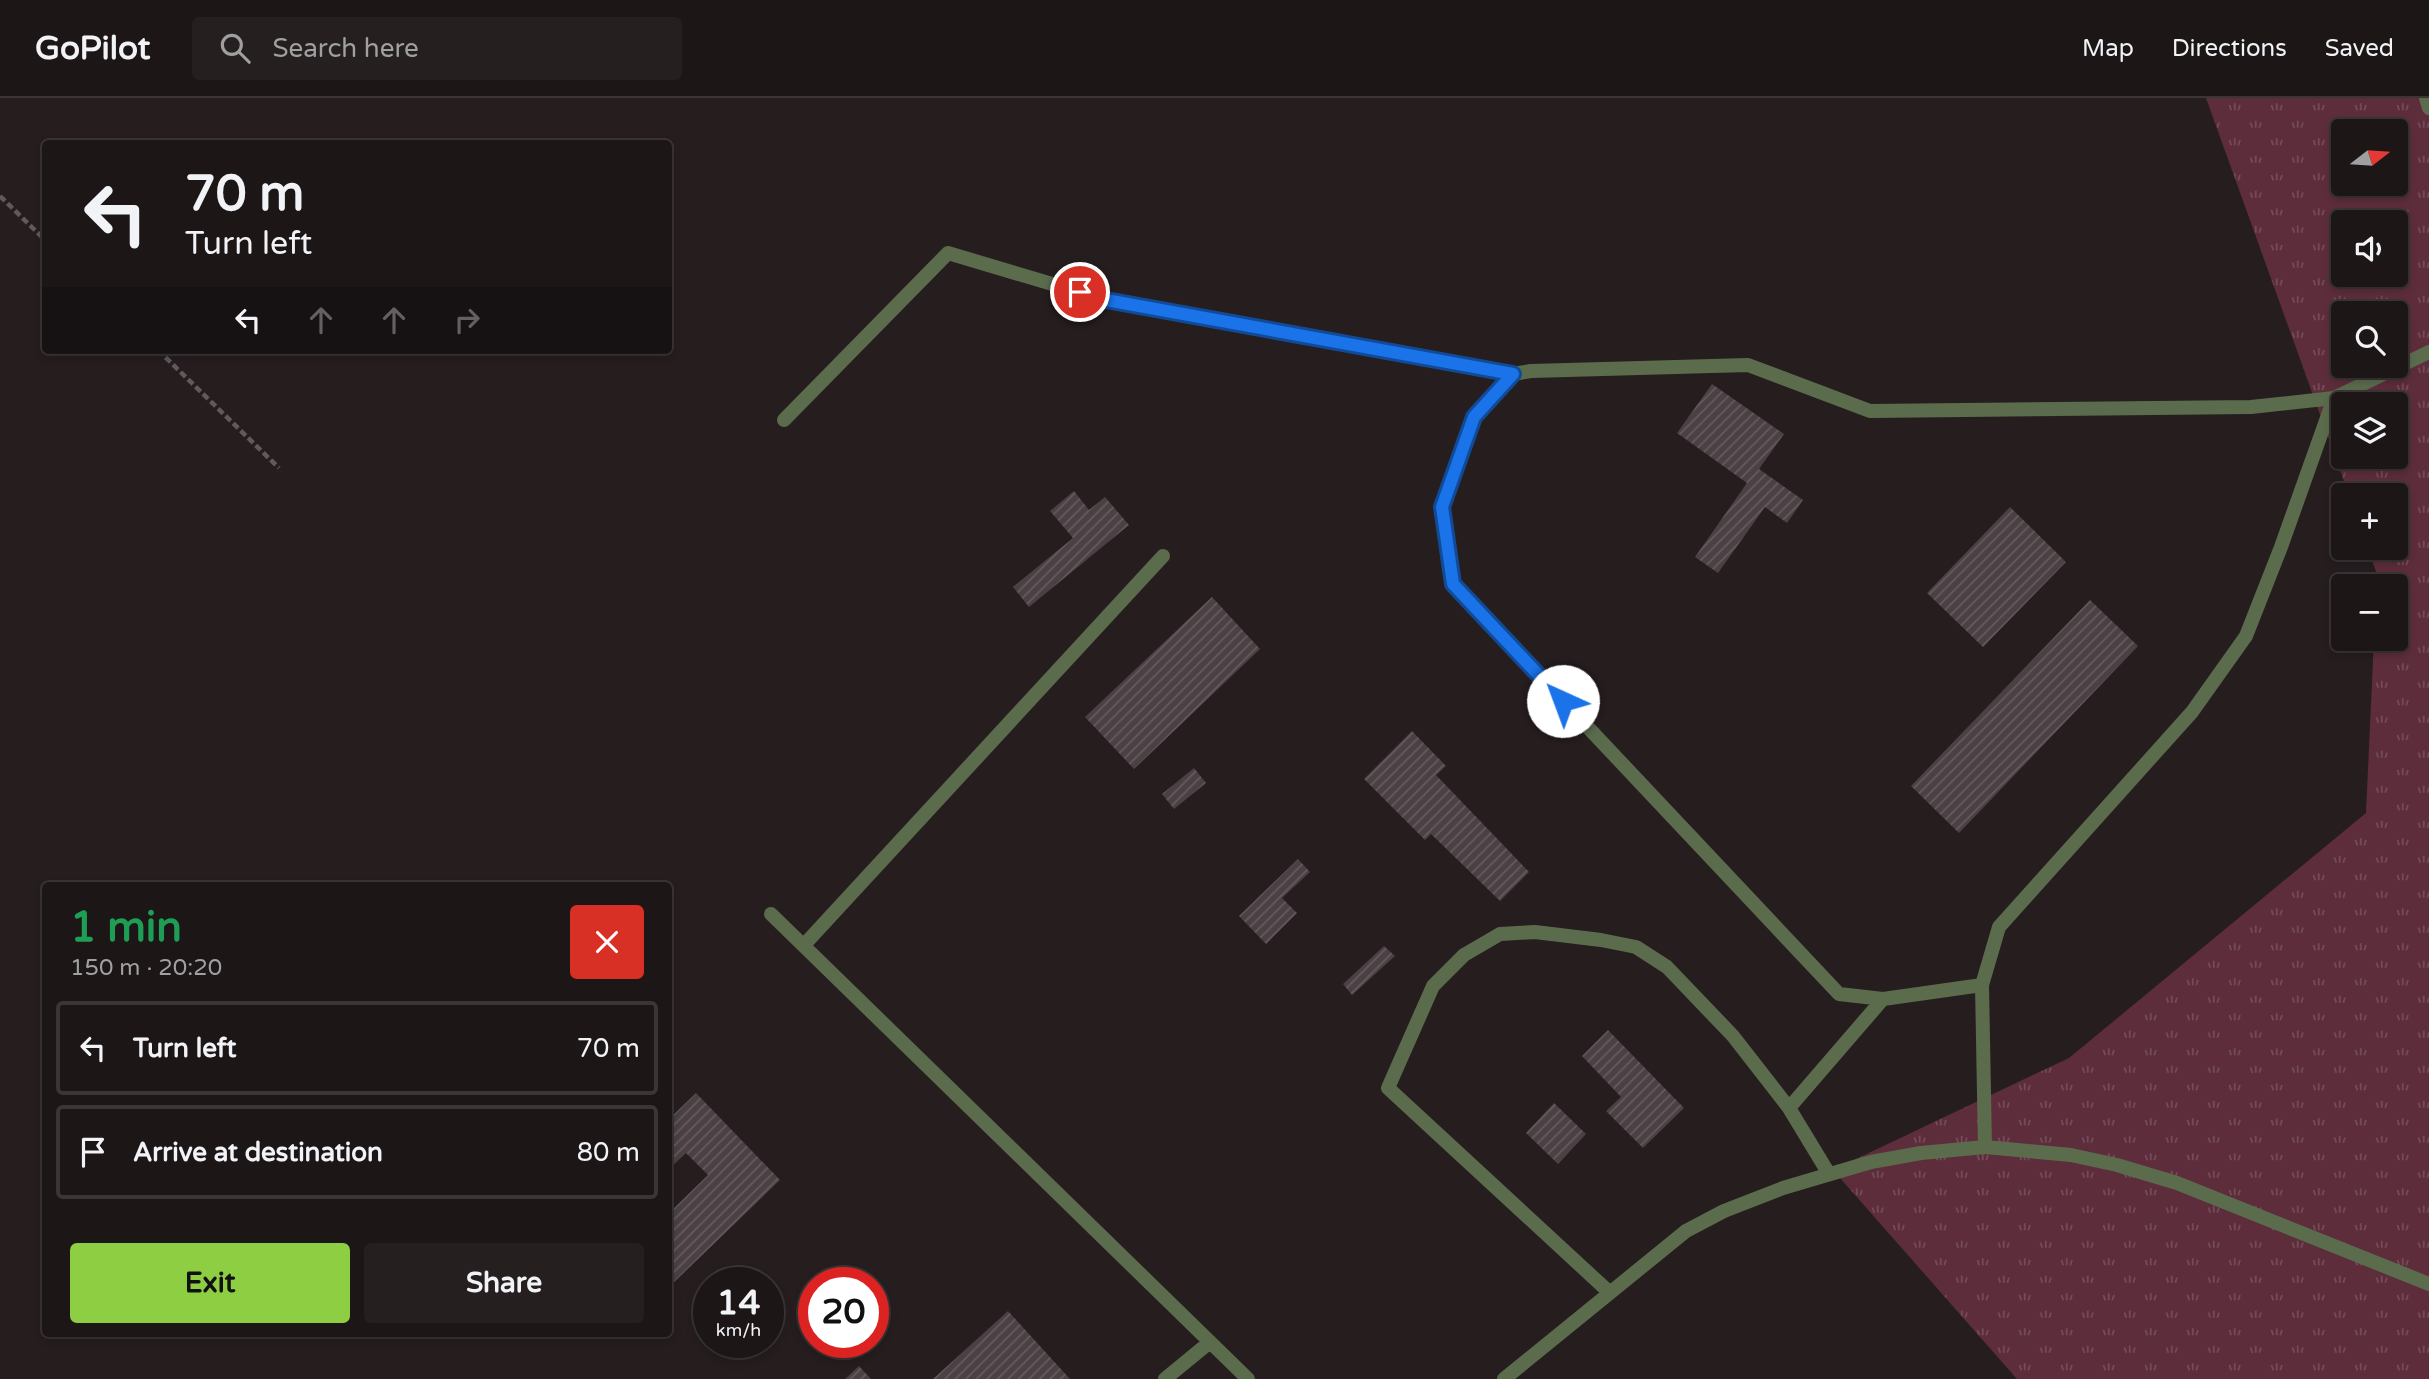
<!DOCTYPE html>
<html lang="en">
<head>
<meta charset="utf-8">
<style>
  :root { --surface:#1c1617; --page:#251f20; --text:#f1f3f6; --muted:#a09fa1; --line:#3a3536; --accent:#8ece43 }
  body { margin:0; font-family:"Varela Round",sans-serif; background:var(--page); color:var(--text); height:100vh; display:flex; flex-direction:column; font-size:26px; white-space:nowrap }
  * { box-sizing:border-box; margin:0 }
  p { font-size:23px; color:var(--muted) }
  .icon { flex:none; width:38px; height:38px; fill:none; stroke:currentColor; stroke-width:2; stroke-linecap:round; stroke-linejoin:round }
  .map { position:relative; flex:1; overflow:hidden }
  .side { position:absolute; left:42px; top:784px; width:630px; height:455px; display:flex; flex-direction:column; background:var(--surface); border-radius:7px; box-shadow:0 4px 10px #0003,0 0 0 2px var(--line) }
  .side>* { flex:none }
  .top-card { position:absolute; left:42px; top:42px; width:630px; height:214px; border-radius:7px; box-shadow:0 4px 10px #0003,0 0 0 2px var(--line); background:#1c1617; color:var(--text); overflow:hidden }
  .needle { width:46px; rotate:73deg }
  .tools { position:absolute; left:2331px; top:21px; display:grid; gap:14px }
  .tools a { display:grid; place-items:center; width:77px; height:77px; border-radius:7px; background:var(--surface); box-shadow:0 4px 10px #0003,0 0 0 2px var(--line); font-size:35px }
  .speed { position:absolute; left:693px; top:1169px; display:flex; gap:14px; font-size:35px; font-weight:700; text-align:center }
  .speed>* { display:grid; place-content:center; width:91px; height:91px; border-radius:50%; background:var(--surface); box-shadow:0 4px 10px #0003,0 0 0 2px var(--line); line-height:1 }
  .speed small { font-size:18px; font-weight:400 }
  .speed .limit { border:10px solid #d22; background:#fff; color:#111 }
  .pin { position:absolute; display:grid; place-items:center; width:60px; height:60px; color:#fff; margin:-30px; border:4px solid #fff; border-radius:50%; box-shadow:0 2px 7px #0007 }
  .me { position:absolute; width:77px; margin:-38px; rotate:317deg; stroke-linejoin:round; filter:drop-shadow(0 0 5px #0008) }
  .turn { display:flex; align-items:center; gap:24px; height:147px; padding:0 28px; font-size:32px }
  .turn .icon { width:91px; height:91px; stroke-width:2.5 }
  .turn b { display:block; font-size:49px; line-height:60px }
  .lanes { display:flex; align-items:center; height:66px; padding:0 28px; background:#0003; justify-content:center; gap:35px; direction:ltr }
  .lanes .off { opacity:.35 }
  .round { display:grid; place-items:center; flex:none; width:74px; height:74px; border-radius:7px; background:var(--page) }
  .summary { display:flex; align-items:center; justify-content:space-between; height:119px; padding:0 28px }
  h1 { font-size:42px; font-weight:700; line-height:52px; color:#1e9e55 }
  .button { display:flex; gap:14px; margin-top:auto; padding:14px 28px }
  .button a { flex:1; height:80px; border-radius:7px; background:var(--accent); color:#111; font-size:28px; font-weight:700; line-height:80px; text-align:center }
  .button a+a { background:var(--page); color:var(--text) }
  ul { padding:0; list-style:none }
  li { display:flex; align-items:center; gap:21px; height:94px; margin:0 14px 10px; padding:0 14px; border:4px solid var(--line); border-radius:7px }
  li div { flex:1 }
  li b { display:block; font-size:26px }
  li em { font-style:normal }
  header { display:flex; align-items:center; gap:42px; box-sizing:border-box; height:98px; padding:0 35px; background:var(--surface); border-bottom:2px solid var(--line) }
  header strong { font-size:33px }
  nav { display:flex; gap:38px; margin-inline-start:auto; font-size:24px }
  .search { width:490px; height:63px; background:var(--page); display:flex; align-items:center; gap:18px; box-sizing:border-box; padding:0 24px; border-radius:7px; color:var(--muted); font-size:26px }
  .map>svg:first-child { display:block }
</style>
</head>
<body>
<header>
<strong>GoPilot</strong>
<div class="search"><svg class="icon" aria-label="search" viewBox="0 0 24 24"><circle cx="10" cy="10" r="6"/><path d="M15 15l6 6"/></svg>Search here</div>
<nav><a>Map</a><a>Directions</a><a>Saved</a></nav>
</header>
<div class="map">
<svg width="2429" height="1281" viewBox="0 0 2429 1281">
  <defs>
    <pattern id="grass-tufts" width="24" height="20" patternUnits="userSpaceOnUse" patternTransform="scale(1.75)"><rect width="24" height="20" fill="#5d2d3c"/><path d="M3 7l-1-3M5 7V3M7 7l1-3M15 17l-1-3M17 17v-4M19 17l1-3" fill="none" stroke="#744b58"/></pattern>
    <pattern id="building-hatch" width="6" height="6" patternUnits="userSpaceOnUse" patternTransform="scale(1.75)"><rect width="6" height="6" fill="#4b4043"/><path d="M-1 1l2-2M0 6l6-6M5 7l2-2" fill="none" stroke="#655b5e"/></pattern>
  </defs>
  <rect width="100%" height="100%" fill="#261d1f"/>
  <path fill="url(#grass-tufts)" fill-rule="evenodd" d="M2206,0H2429V1281H2017L1833,1072L2069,960L2366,715L2374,541H2396V488H2377L2378,478L2367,450H2396V397H2349ZM2343,33H2396V86H2343ZM2343,124H2396V177H2343ZM2343,215H2396V268H2343ZM2343,306H2396V359H2343Z"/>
  <path fill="url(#building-hatch)" d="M1712,286L1784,336L1759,371L1803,402L1787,425L1765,409L1718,475L1695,459L1747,385L1677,335Z
    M1074,393L1089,412L1105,399L1129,427L1029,509L1013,489L1073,440L1050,413Z
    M2010,409L2066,464L1983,549L1927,495Z
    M1212,499L1260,551L1134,671L1085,619Z
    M2090,502L2138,548L1959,735L1911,688Z
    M1412,633L1446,668L1436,677L1529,774L1500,803L1431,736L1425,742L1364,681Z
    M1194,670L1206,685L1174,711L1162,696Z
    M1298,761L1310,774L1282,800L1297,815L1266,846L1239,818Z
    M1384,848L1395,858L1352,897L1343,886Z
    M1608,932L1684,1010L1643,1050L1606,1013L1621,999L1582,958Z
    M696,995L780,1082L668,1190V1116L708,1077L686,1055L668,1072V1022Z
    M1554,1005L1586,1036L1558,1066L1526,1035Z
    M1008,1213L1070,1281H933Z
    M859,1268L871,1281H845Z"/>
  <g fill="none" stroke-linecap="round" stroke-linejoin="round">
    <path stroke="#61595b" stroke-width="4.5" stroke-dasharray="7 3.5" stroke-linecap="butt" d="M0,98L46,143
      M158,252L279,370"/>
    <path stroke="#5b6c4d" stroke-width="14" d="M2426,0L2429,10
      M784,322L948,155L1106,202L1513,276
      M771,816L1248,1281
      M804,847L1163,458
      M1982,887L1883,901L1839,896L1453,486L1442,409L1474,319L1513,276L1531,273L1748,267L1870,313L2251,309L2334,300L2429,254
      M1789,1010L1883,901
      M1985,1049L2071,1057L2117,1067L2177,1085L2429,1186
      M1609,1194L1388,990L1433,888L1464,857L1500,836L1535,834L1601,842L1636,849L1667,869L1733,938L1789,1010L1829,1076
      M1165,1281L1210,1244
      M1504,1281L1686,1133L1724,1113L1783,1090L1871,1064L1921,1055L1985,1049L1982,887L1999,829L2192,614L2246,538L2281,449L2334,300"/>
  </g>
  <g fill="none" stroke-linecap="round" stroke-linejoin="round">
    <defs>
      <path id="route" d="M1080,194L1106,202L1513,276L1474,319L1442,409L1453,486L1563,603"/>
    </defs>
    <use href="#route" stroke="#114b97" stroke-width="18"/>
    <use href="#route" stroke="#1a73e8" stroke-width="12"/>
  </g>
</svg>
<div class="tools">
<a><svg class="needle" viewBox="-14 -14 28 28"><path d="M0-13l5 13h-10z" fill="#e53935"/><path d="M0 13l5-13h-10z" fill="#a09fa1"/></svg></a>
<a><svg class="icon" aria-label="sound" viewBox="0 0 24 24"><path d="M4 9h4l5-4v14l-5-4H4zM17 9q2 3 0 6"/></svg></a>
<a><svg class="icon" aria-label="search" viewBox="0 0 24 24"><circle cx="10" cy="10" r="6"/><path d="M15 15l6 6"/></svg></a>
<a><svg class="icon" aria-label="layers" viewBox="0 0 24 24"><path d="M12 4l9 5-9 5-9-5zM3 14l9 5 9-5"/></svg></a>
<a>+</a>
<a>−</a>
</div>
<div class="speed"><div>14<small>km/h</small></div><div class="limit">20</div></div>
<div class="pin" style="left:1080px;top:194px;background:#d93025"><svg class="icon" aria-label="arrive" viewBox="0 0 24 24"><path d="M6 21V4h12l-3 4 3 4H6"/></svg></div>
<svg class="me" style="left:1563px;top:603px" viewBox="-20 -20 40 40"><circle r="19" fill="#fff"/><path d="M0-13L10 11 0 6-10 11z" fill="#1a73e8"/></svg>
<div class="top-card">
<div class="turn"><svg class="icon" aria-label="left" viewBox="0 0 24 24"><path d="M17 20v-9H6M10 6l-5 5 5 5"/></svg><div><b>70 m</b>Turn left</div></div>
<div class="lanes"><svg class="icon" aria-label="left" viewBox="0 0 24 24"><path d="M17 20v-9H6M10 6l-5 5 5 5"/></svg><svg class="icon off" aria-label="ahead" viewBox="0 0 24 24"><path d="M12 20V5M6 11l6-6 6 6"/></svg><svg class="icon off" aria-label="ahead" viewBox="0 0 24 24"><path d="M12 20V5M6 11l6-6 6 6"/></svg><svg class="icon off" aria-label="right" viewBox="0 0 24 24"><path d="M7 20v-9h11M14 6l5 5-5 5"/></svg></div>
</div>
<section class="side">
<div class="summary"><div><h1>1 min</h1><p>150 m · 20:20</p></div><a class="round" style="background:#d93025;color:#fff"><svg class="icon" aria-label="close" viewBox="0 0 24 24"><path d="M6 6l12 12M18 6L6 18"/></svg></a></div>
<ul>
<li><svg class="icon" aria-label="left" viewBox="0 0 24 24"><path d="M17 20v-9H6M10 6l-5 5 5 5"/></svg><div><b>Turn left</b></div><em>70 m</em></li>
<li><svg class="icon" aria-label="arrive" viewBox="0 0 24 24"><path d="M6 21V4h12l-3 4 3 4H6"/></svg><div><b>Arrive at destination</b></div><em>80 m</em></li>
</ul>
<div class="button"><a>Exit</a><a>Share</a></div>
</section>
</div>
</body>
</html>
